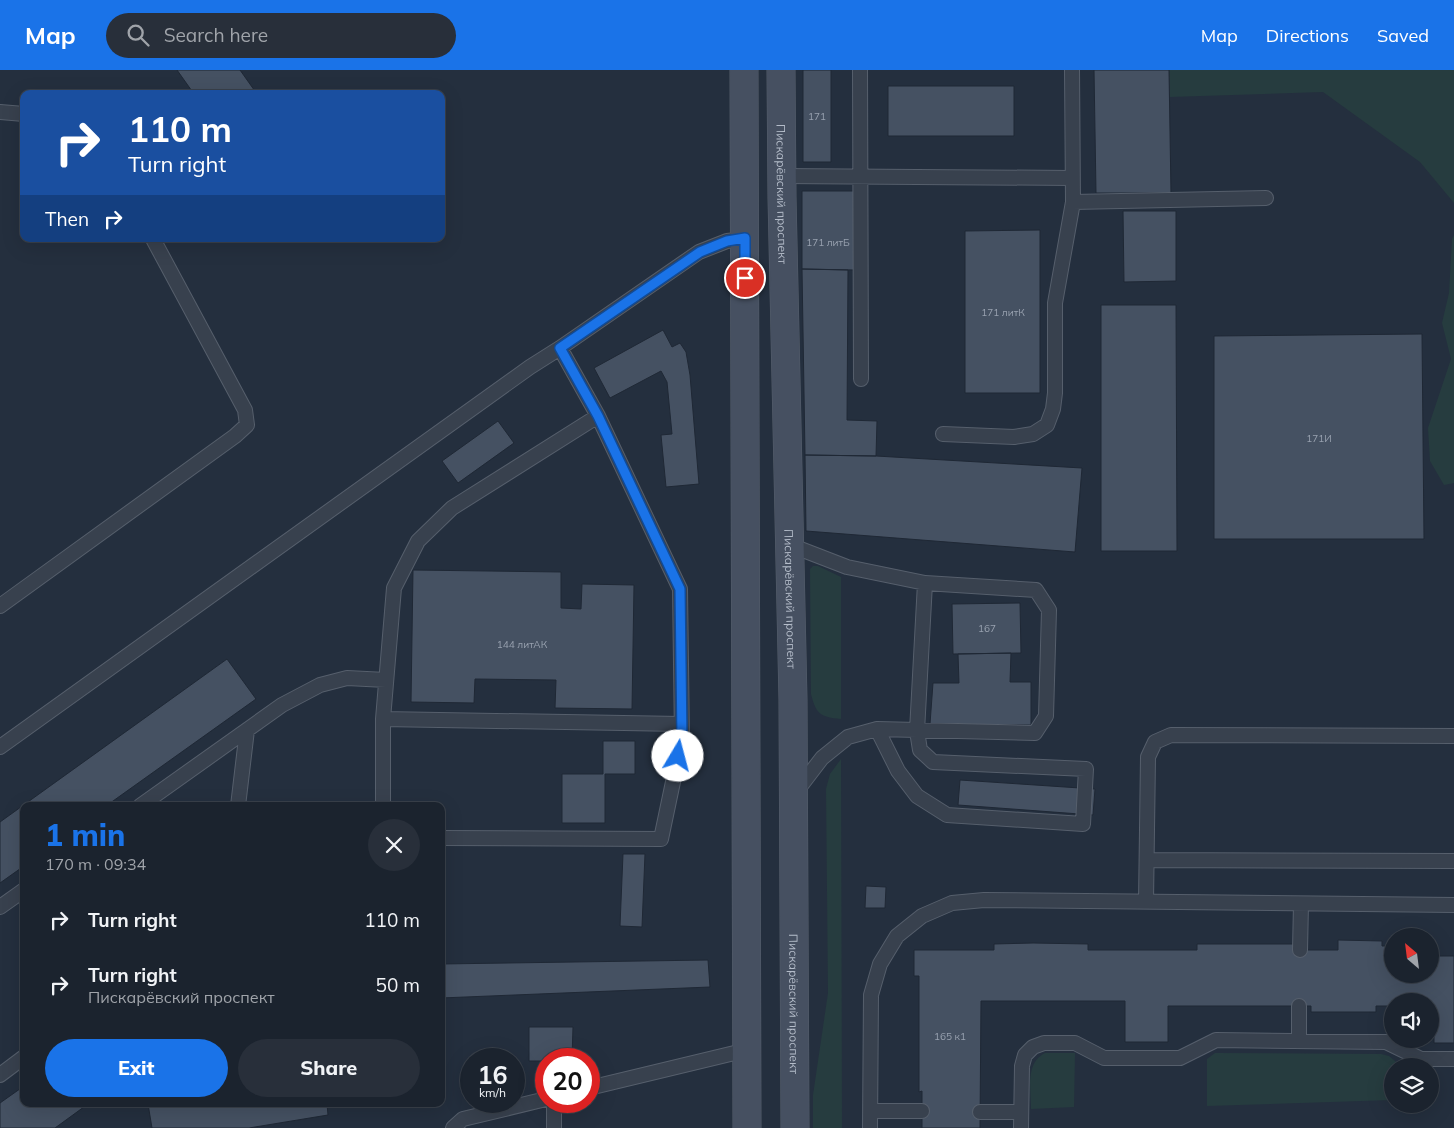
<!DOCTYPE html>
<html lang="en">
<head>
<meta charset="utf-8">
<style>
  :root { --surface:#1b232e; --page:#282f3a; --text:#f1f3f6; --muted:#a0a4aa; --line:#39404a; --accent:#1a73e8 }
  body { margin:0; font-family:Mulish,sans-serif; background:var(--page); color:var(--text); height:100vh; display:flex; flex-direction:column; font-size:19px; white-space:nowrap }
  * { box-sizing:border-box; margin:0 }
  p { font-size:16px; color:var(--muted) }
  .icon { flex:none; width:28px; height:28px; fill:none; stroke:currentColor; stroke-width:2; stroke-linecap:round; stroke-linejoin:round }
  .map { position:relative; flex:1; overflow:hidden }
  .panel { position:absolute; left:20px; top:732px; width:425px; height:305px; display:flex; flex-direction:column; background:var(--surface); border-radius:10px; box-shadow:0 5px 20px #0002,0 0 0 1px var(--line) }
  .panel>* { flex:none }
  .top-card { position:absolute; left:20px; top:20px; width:425px; height:152px; border-radius:10px; box-shadow:0 5px 20px #0002,0 0 0 1px var(--line); background:#1a4fa0; color:#fff; overflow:hidden }
  .needle { width:32px; rotate:332deg }
  .buttons { position:absolute; left:1384px; top:858px; display:grid; gap:10px }
  .buttons a { display:grid; place-items:center; width:55px; height:55px; border-radius:50%; background:var(--surface); box-shadow:0 5px 20px #0002,0 0 0 1px var(--line); font-size:25px }
  .speed { position:absolute; left:460px; top:978px; display:flex; gap:10px; font-size:25px; font-weight:700; text-align:center }
  .speed>* { display:grid; place-content:center; width:65px; height:65px; border-radius:50%; background:var(--surface); box-shadow:0 5px 20px #0002,0 0 0 1px var(--line); line-height:1 }
  .speed small { font-size:12px; font-weight:400 }
  .speed .limit { border:8px solid #d22; background:#fff; color:#111 }
  .pin { position:absolute; display:grid; place-items:center; width:42px; height:42px; color:#fff; margin:-21px; border:2px solid #fff; border-radius:50%; box-shadow:0 1px 5px #0007 }
  .me { position:absolute; width:55px; margin:-28px; rotate:8deg; stroke-linejoin:round; filter:drop-shadow(0 0 4px #0008) }
  .turn { display:flex; align-items:center; gap:18px; height:105px; padding:0 25px; font-size:22px }
  .turn .icon { width:65px; height:65px; stroke-width:2.5 }
  .turn b { display:block; font-size:35px; line-height:42px }
  .then { display:flex; align-items:center; height:48px; padding:0 25px; background:#0003; gap:10px; font-size:19px }
  .round { display:grid; place-items:center; flex:none; width:52px; height:52px; border-radius:26px; background:var(--page) }
  .summary { display:flex; align-items:center; justify-content:space-between; height:85px; padding:0 25px }
  h1 { font-size:30px; font-weight:800; line-height:38px; color:var(--accent) }
  .cta { display:flex; gap:10px; margin-top:auto; padding:10px 25px }
  .cta a { flex:1; height:58px; border-radius:30px; background:var(--accent); color:#fff; font-size:20px; font-weight:800; line-height:58px; text-align:center }
  .cta a+a { background:var(--page); color:var(--text) }
  ul { padding:0; list-style:none }
  li { display:flex; align-items:center; gap:15px; height:65px; padding:0 25px }
  li div { flex:1 }
  li b { display:block; font-size:19px }
  li em { font-style:normal }
  header { display:flex; align-items:center; gap:30px; box-sizing:border-box; height:70px; padding:0 25px; background:var(--accent); color:#fff }
  header strong { font-size:24px }
  nav { display:flex; gap:28px; margin-inline-start:auto; font-size:18px }
  .search { width:350px; height:45px; background:var(--page); display:flex; align-items:center; gap:12px; box-sizing:border-box; padding:0 18px; border-radius:28px; color:var(--muted); font-size:19px }
  .map>svg:first-child { display:block }
</style>
</head>
<body>
<header>
<strong>Map</strong>
<div class="search"><svg class="icon" aria-label="search" viewBox="0 0 24 24"><circle cx="10" cy="10" r="6"/><path d="M15 15l6 6"/></svg>Search here</div>
<nav><a>Map</a><a>Directions</a><a>Saved</a></nav>
</header>
<div class="map">
<svg width="1454" height="1058" viewBox="0 0 1454 1058">
  <rect width="100%" height="100%" fill="#242f3e"/>
  <path fill="#263c3f" d="M1169,0H1454V133L1420,92L1323,22L1170,27Z
    M1454,165V413L1444,415L1430,391L1428,358L1451,289L1442,253L1449,223L1452,169Z
    M813,496H818L841,507V649C820,647 816,644 811,624L810,499Z
    M841,689L842,1058H813V1025L828,923L826,719L830,704Z
    M1045,983H1075L1074,1037L1031,1039C1031,1019 1025,993 1045,983Z
    M1215,983L1381,984L1389,986L1401,996H1392V1030L1207,1036V989Z"/>
  <path fill="#455162" stroke="#1f2835" d="M177,0H240L257,24H194Z
    M803,0H831V92H803Z
    M1094,0H1169L1171,123H1096Z
    M888,16H1014V66H888Z
    M802,121H855V200L802,199Z
    M1123,141H1176V211L1124,212Z
    M1040,160V323H965V161Z
    M802,199L848,200L847,350L877,351L876,386L805,385Z
    M1101,235H1176L1177,481H1101Z
    M663,260L672,277L680,273L686,282L690,305L699,414L666,417L661,365L672,364L667,312L661,301L610,328L594,298Z
    M1422,264L1424,469H1214V266Z
    M498,351L514,373L458,413L442,391Z
    M805,385L876,386L1082,398L1075,482L806,461Z
    M413,500L561,502V538L581,539L582,514L634,515L632,639L555,638L556,610L475,609L474,633L411,632Z
    M1020,533L1021,583L953,584L952,534Z
    M1011,583L1010,612H1031V655L930,654L933,613H959L958,584Z
    M227,589L256,629L106,736H24V796L0,813V752Z
    M603,671H635V704H605V753H562V704H603Z
    M960,710L1095,719L1093,745L958,735Z
    M623,784H645L642,857L620,856Z
    M866,816L886,817L885,838H865Z
    M1338,870L1382,871V876H1392V904H1430V880H1437V886H1454V973H1434V936H1430V931H1392V936H1376V942H1311V936H1168V972H1125V931H981L980,1058H922V1021L919,1022V906H914V880H994V874L1033,873L1088,874V880H1197V874H1297L1296,880H1338Z
    M708,890L710,917L441,928V894Z
    M529,957H573L572,989H546V991H529Z
    M24,1016V1034H88L55,1058H0V1033Z
    M148,1034H327L328,1045L249,1058H152Z"/>
  <g fill="none" stroke-linecap="round" stroke-linejoin="round">
    <defs>
      <path id="lane" d="M860,0L861,309
        M0,42L24,44
        M782,106L1072,108
        M1073,132L1266,128
        M943,364L1014,367L1033,364L1047,355L1053,339L1055,323V233L1073,132L1072,0
        M790,475L847,497L925,513L1036,520L1049,540L1046,646L1035,663L877,659L848,667L822,688L796,722
        M0,536L235,366L247,355L245,340L153,169
        M383,649L681,654
        M877,659L898,701L917,726L947,745L1083,754L1086,699L933,692L920,680L917,661L925,513
        M0,677L530,297L560,278L699,182L727,171L745,169
        M140,736L282,635L320,615L347,608L386,610
        M238,736L247,660
        M383,736V649L394,518L418,471L452,438L598,346
        M441,768L661,769L682,669L680,519L598,346L560,278
        M1147,790L1454,791
        M1146,832L1148,687L1155,672L1171,665L1454,666
        M0,837L24,820
        M1300,880L1301,834
        M1299,971V936
        M0,1005L24,987
        M589,1018L747,980
        M554,1031V1058
        M871,1041H922
        M980,1042H1021
        M453,1058L463,1049L546,1029
        M870,1058L871,925L880,894L897,866L922,846L952,833L984,830L1454,835
        M1021,1058L1022,996L1025,985L1033,977L1044,973H1075L1104,988H1180L1216,970L1386,972L1421,989H1454"/>
      <g id="secondary">
        <path d="M744,0L747,1058"/>
        <path id="s1" d="M781,0L782,127L793,630L795,1058"/>
      </g>
    </defs>
    <use href="#lane" stroke="#565f6c" stroke-width="16"/>
    <use href="#secondary" stroke="#565f6c" stroke-width="29"/>
    <use href="#lane" stroke="#38414e" stroke-width="14"/>
    <use href="#secondary" stroke="#465061" stroke-width="28"/>
  </g>
  <g fill="none" stroke-linecap="round" stroke-linejoin="round">
    <defs>
      <path id="route" d="M678,686L682,669L680,519L598,346L560,278L700,182L727,171L745,168V208"/>
    </defs>
    <use href="#route" stroke="#114b97" stroke-width="12"/>
    <use href="#route" stroke="#1a73e8" stroke-width="9"/>
  </g>
  <g text-anchor="middle" dominant-baseline="central" stroke-width="5" stroke-linejoin="round" paint-order="stroke">
    <g font-size="10" fill="#98a1af">
      <text x="817" y="46">171</text>
      <text x="828" y="172">171 литБ</text>
      <text x="1003" y="242">171 литК</text>
      <text x="1319" y="368">171И</text>
      <text x="987" y="558">167</text>
      <text x="522" y="574">144 литАК</text>
      <text x="950" y="966">165 к1</text>
    </g>
    <g font-size="12" fill="#b4bcc9" stroke="#1d2633">
      <text stroke="none"><textPath href="#s1" startOffset="124">Пискарёвский проспект</textPath></text>
      <text stroke="none"><textPath href="#s1" startOffset="529">Пискарёвский проспект</textPath></text>
      <text stroke="none"><textPath href="#s1" startOffset="934">Пискарёвский проспект</textPath></text>
    </g>
  </g>
</svg>
<div class="buttons">
<a><svg class="needle" viewBox="-14 -14 28 28"><path d="M0-13l5 13h-10z" fill="#e53935"/><path d="M0 13l5-13h-10z" fill="#a0a4aa"/></svg></a>
<a><svg class="icon" aria-label="sound" viewBox="0 0 24 24"><path d="M4 9h4l5-4v14l-5-4H4zM17 9q2 3 0 6"/></svg></a>
<a><svg class="icon" aria-label="layers" viewBox="0 0 24 24"><path d="M12 4l9 5-9 5-9-5zM3 14l9 5 9-5"/></svg></a>
</div>
<div class="speed"><div>16<small>km/h</small></div><div class="limit">20</div></div>
<div class="pin" style="left:745px;top:208px;background:#d93025"><svg class="icon" aria-label="arrive" viewBox="0 0 24 24"><path d="M6 21V4h12l-3 4 3 4H6"/></svg></div>
<svg class="me" style="left:678px;top:686px" viewBox="-20 -20 40 40"><circle r="19" fill="#fff"/><path d="M0-13L10 11 0 6-10 11z" fill="#1a73e8"/></svg>
<div class="top-card">
<div class="turn"><svg class="icon" aria-label="right" viewBox="0 0 24 24"><path d="M7 20v-9h11M14 6l5 5-5 5"/></svg><div><b>110 m</b>Turn right</div></div>
<div class="then">Then<svg class="icon" aria-label="right" viewBox="0 0 24 24"><path d="M7 20v-9h11M14 6l5 5-5 5"/></svg></div>
</div>
<section class="panel">
<div class="summary"><div><h1>1 min</h1><p>170 m · 09:34</p></div><a class="round"><svg class="icon" aria-label="close" viewBox="0 0 24 24"><path d="M6 6l12 12M18 6L6 18"/></svg></a></div>
<ul>
<li><svg class="icon" aria-label="right" viewBox="0 0 24 24"><path d="M7 20v-9h11M14 6l5 5-5 5"/></svg><div><b>Turn right</b></div><em>110 m</em></li>
<li><svg class="icon" aria-label="right" viewBox="0 0 24 24"><path d="M7 20v-9h11M14 6l5 5-5 5"/></svg><div><b>Turn right</b><p>Пискарёвский проспект</p></div><em>50 m</em></li>
</ul>
<div class="cta"><a>Exit</a><a>Share</a></div>
</section>
</div>
</body>
</html>
